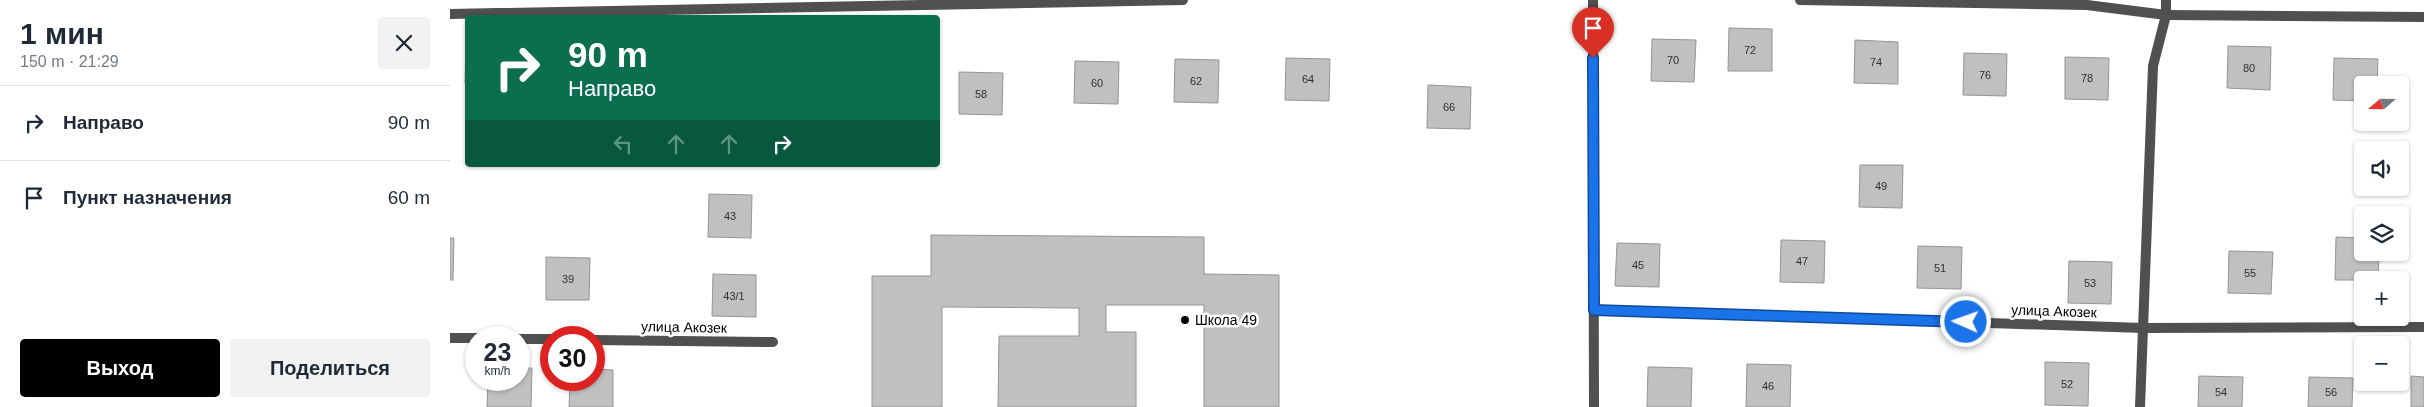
<!DOCTYPE html>
<html lang="ru">
<head>
<meta charset="utf-8">
<style>
  :root { --surface:#fff; --page:#f2f2f3; --text:#1f2937; --muted:#747a83; --line:#e0e1e3; --accent:#000 }
  body { margin:0; font-family:Arial,sans-serif; background:var(--page); color:var(--text); height:100vh; display:flex; flex-direction:column; font-size:19px; white-space:nowrap }
  * { box-sizing:border-box; margin:0 }
  p { font-size:16px; color:var(--muted) }
  .icon { flex:none; width:28px; height:28px; fill:none; stroke:currentColor; stroke-width:2; stroke-linecap:round; stroke-linejoin:round }
  .map { position:relative; flex:1; overflow:hidden }
  .side { display:flex; flex-direction:column; background:var(--surface); width:450px }
  .side>* { flex:none }
  .top-card { position:absolute; left:15px; top:15px; width:475px; height:152px; border-radius:5px; box-shadow:0 1px 4px #0004; background:#0b6e4f; color:#fff; overflow:hidden }
  .needle { width:32px; rotate:250deg }
  .tools { position:absolute; left:1904px; top:76px; display:grid; gap:10px }
  .tools a { display:grid; place-items:center; width:55px; height:55px; border-radius:5px; background:var(--surface); box-shadow:0 1px 4px #0004; font-size:25px }
  .speed { position:absolute; left:15px; top:326px; display:flex; gap:10px; font-size:25px; font-weight:700; text-align:center }
  .speed>* { display:grid; place-content:center; width:65px; height:65px; border-radius:50%; background:var(--surface); box-shadow:0 1px 4px #0004; line-height:1 }
  .speed small { font-size:12px; font-weight:400 }
  .speed .limit { border:8px solid #d22; background:#fff; color:#111 }
  .pin { position:absolute; display:grid; place-items:center; width:42px; height:42px; color:#fff; margin:-51px -21px; border-radius:50% 50% 50% 0; rotate:-45deg; box-shadow:0 0 5px #0007 }
  .pin .icon { rotate:45deg }
  .me { position:absolute; width:55px; margin:-28px; rotate:272deg; stroke-linejoin:round; filter:drop-shadow(0 0 4px #0008) }
  .turn { display:flex; align-items:center; gap:18px; height:105px; padding:0 20px; font-size:22px }
  .turn .icon { width:65px; height:65px; stroke-width:2.5 }
  .turn b { display:block; font-size:35px; line-height:42px }
  .lanes { display:flex; align-items:center; height:48px; padding:0 20px; background:#0003; justify-content:center; gap:25px; direction:ltr }
  .lanes .off { opacity:.35 }
  .round { display:grid; place-items:center; flex:none; width:52px; height:52px; border-radius:5px; background:var(--page) }
  .headline { display:flex; align-items:center; justify-content:space-between; height:85px; padding:0 20px }
  h1 { font-size:30px; font-weight:800; line-height:38px }
  .primary-button { display:flex; gap:10px; margin-top:auto; padding:10px 20px }
  .primary-button a { flex:1; height:58px; border-radius:5px; background:var(--accent); color:#fff; font-size:20px; font-weight:800; line-height:58px; text-align:center }
  .primary-button a+a { background:var(--page); color:var(--text) }
  ul { padding:0; list-style:none }
  li { display:flex; align-items:center; gap:15px; height:75px; padding:0 20px; border-top:1px solid var(--line) }
  li div { flex:1 }
  li b { display:block; font-size:19px }
  li em { font-style:normal }
  main { display:flex; flex:1; min-height:0 }
  .map>svg:first-child { display:block }
</style>
</head>
<body>
<main>
<section class="side">
<div class="headline"><div><h1>1 мин</h1><p>150 m · 21:29</p></div><a class="round"><svg class="icon" aria-label="close" viewBox="0 0 24 24"><path d="M6 6l12 12M18 6L6 18"/></svg></a></div>
<ul>
<li><svg class="icon" aria-label="right" viewBox="0 0 24 24"><path d="M7 20v-9h11M14 6l5 5-5 5"/></svg><div><b>Направо</b></div><em>90 m</em></li>
<li><svg class="icon" aria-label="arrive" viewBox="0 0 24 24"><path d="M6 21V4h12l-3 4 3 4H6"/></svg><div><b>Пункт назначения</b></div><em>60 m</em></li>
</ul>
<div class="primary-button"><a>Выход</a><a>Поделиться</a></div>
</section>
<div class="map">
<svg width="1974" height="407" viewBox="0 0 1974 407">
  <rect width="100%" height="100%" fill="#fff"/>
  <path fill="#c0c0c0" stroke="#949494" d="M1279,28L1322,29V71H1278Z
    M1202,39L1246,40L1244,82L1201,81Z
    M1405,40L1448,42V84L1404,83Z
    M16,41H18V83H15Z
    M1778,46L1821,47L1820,90L1777,88Z
    M1514,53L1557,54L1556,96L1513,95Z
    M1615,57L1659,58L1658,100L1615,99Z
    M836,58L880,59L879,101L835,100Z
    M1884,58L1928,59L1927,85H1912V101L1883,100Z
    M725,59L769,60L768,103L724,102Z
    M625,61L669,62L668,104L624,103Z
    M509,72L553,73L552,115L509,114Z
    M978,85L1021,87L1020,129L977,128Z
    M1410,165H1453L1452,208L1409,207Z
    M259,194L302,195L301,238L258,237Z
    M481,235L754,237V274L829,275V407H754V305H656V332H686V407H548L549,336H629V308L492,307V407H422V276H481Z
    M1886,237L1912,238V252H1929L1928,280H1885Z
    M0,238H4L3,280H0Z
    M1331,240L1375,241L1374,283L1330,282Z
    M1167,243L1210,244L1209,287L1165,286Z
    M1468,246L1512,247L1511,289L1467,288Z
    M1779,251L1823,252L1821,294L1778,293Z
    M96,257L140,258L139,300H96Z
    M1619,261L1662,262L1661,304L1618,303Z
    M263,274L306,275V317L262,316Z
    M1595,362L1639,363L1638,406L1595,405Z
    M1297,364L1341,365L1340,407H1296Z
    M1198,367L1242,368L1241,407H1197Z
    M69,368H82L81,407H37L38,380H69Z
    M144,369L163,370V407H119L120,380H144Z
    M1749,376L1793,377L1792,407H1748Z
    M1961,376L1974,377V407H1961Z
    M1859,377L1903,378L1902,407H1858Z"/>
  <g fill="none" stroke-linecap="round" stroke-linejoin="round">
    <path stroke="#505050" stroke-width="10" d="M1716,15V0"/>
    <path stroke="#505050" stroke-width="10" d="M1143,0L1144,407
      M1716,15L1974,17
      M1144,310L1693,328L1974,327
      M0,338H26
      M69,339H101
      M144,340L323,342"/>
    <path stroke="#505050" stroke-width="10" d="M1350,0L1637,5L1716,15L1703,66L1690,407
      M0,14L733,0"/>
  </g>
  <g fill="none" stroke-linecap="round" stroke-linejoin="round">
    <defs>
      <path id="route" d="M1143,58L1144,310L1516,322"/>
    </defs>
    <use href="#route" stroke="#114b97" stroke-width="12"/>
    <use href="#route" stroke="#1a73e8" stroke-width="9"/>
  </g>
  <circle fill="#000" stroke="#fff" stroke-width="2" cx="735" cy="320" r="5"/>
  <g text-anchor="middle" dominant-baseline="central" stroke-width="5" stroke-linejoin="round" paint-order="stroke">
    <g font-size="11" fill="#303030">
      <text x="1300" y="50">72</text>
      <text x="1223" y="60">70</text>
      <text x="1426" y="62">74</text>
      <text x="1799" y="68">80</text>
      <text x="1535" y="75">76</text>
      <text x="1637" y="78">78</text>
      <text x="858" y="79">64</text>
      <text x="746" y="81">62</text>
      <text x="647" y="83">60</text>
      <text x="531" y="94">58</text>
      <text x="999" y="107">66</text>
      <text x="1431" y="186">49</text>
      <text x="280" y="216">43</text>
      <text x="1352" y="261">47</text>
      <text x="1188" y="265">45</text>
      <text x="1490" y="268">51</text>
      <text x="1800" y="273">55</text>
      <text x="118" y="279">39</text>
      <text x="1640" y="283">53</text>
      <text x="284" y="296">43/1</text>
      <text x="1617" y="384">52</text>
      <text x="1318" y="386">46</text>
      <text x="1771" y="392">54</text>
      <text x="1881" y="392">56</text>
    </g>
    <g font-size="14" fill="#000" stroke="#fff">
      <text transform="translate(1604 311) rotate(2)">улица Акозек</text>
      <text transform="translate(234 327) rotate(1)">улица Акозек</text>
    </g>
    <g font-size="14" fill="#000" stroke="#fff" text-anchor="start">
      <text x="745" y="320">Школа 49</text>
    </g>
  </g>
</svg>
<div class="tools">
<a><svg class="needle" viewBox="-14 -14 28 28"><path d="M0-13l5 13h-10z" fill="#e53935"/><path d="M0 13l5-13h-10z" fill="#747a83"/></svg></a>
<a><svg class="icon" aria-label="sound" viewBox="0 0 24 24"><path d="M4 9h4l5-4v14l-5-4H4zM17 9q2 3 0 6"/></svg></a>
<a><svg class="icon" aria-label="layers" viewBox="0 0 24 24"><path d="M12 4l9 5-9 5-9-5zM3 14l9 5 9-5"/></svg></a>
<a>+</a>
<a>−</a>
</div>
<div class="speed"><div>23<small>km/h</small></div><div class="limit">30</div></div>
<div class="pin" style="left:1143px;top:58px;background:#d93025"><svg class="icon" aria-label="arrive" viewBox="0 0 24 24"><path d="M6 21V4h12l-3 4 3 4H6"/></svg></div>
<svg class="me" style="left:1516px;top:322px" viewBox="-20 -20 40 40"><circle r="17" fill="#1a73e8" stroke="#fff" stroke-width="3"/><path d="M0-11L8 9 0 5-8 9z" fill="#fff"/></svg>
<div class="top-card">
<div class="turn"><svg class="icon" aria-label="right" viewBox="0 0 24 24"><path d="M7 20v-9h11M14 6l5 5-5 5"/></svg><div><b>90 m</b>Направо</div></div>
<div class="lanes"><svg class="icon off" aria-label="left" viewBox="0 0 24 24"><path d="M17 20v-9H6M10 6l-5 5 5 5"/></svg><svg class="icon off" aria-label="ahead" viewBox="0 0 24 24"><path d="M12 20V5M6 11l6-6 6 6"/></svg><svg class="icon off" aria-label="ahead" viewBox="0 0 24 24"><path d="M12 20V5M6 11l6-6 6 6"/></svg><svg class="icon" aria-label="right" viewBox="0 0 24 24"><path d="M7 20v-9h11M14 6l5 5-5 5"/></svg></div>
</div>
</div>
</main>
</body>
</html>
